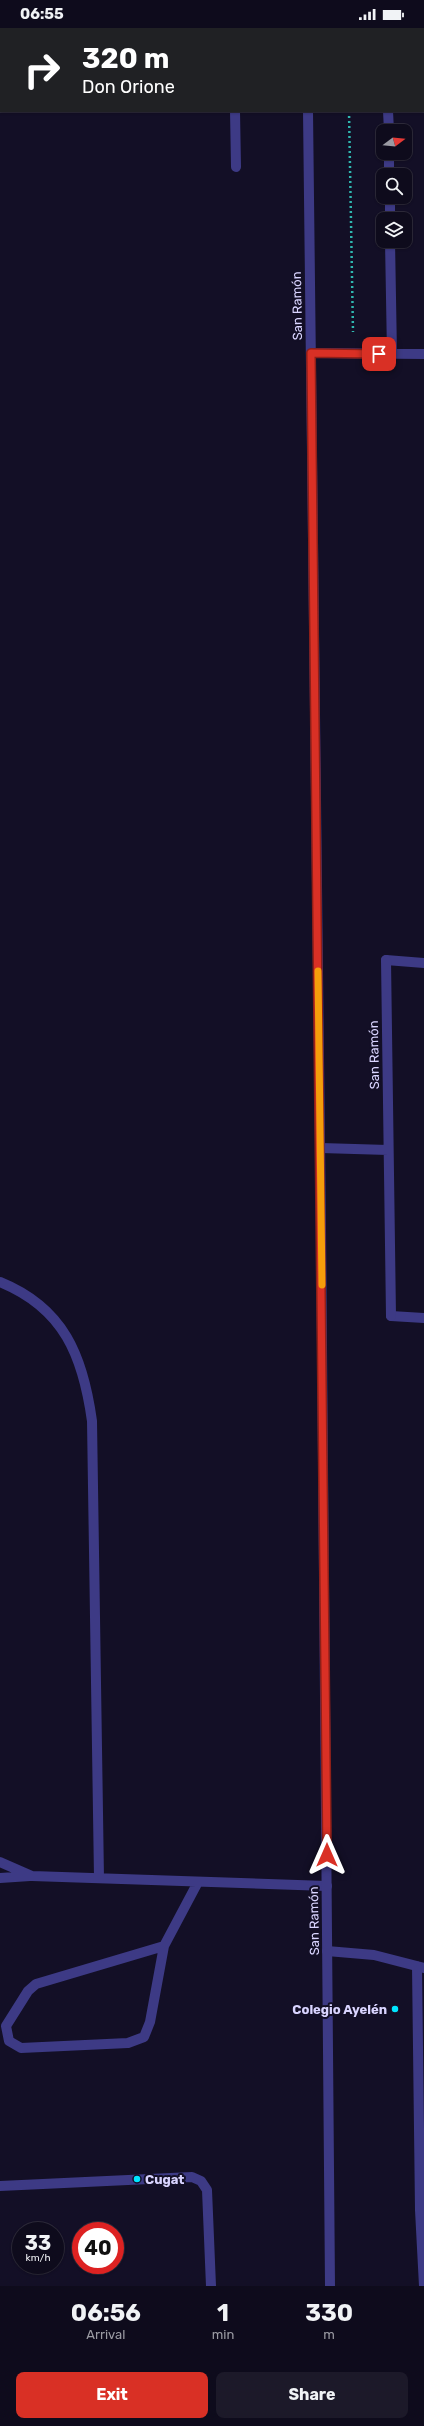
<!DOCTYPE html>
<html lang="en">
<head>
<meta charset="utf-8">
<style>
  :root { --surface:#0e0b1c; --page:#1c1929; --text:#f1f3f6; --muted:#9b9ba3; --line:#2e2b3b; --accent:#d93025 }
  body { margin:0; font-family:Rubik,sans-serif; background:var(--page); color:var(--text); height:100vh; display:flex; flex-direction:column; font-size:15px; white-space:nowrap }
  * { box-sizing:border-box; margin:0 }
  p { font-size:13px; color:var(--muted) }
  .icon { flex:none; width:22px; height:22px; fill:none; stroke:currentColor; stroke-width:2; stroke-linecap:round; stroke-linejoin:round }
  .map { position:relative; height:2258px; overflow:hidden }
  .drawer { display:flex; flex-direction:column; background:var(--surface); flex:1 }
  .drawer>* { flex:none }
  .banner { position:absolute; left:0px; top:0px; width:424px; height:84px; box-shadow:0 1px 3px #0004,0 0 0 1px var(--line); background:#202124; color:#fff; overflow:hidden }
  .needle { width:26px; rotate:74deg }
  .controls { position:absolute; left:376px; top:96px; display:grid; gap:8px }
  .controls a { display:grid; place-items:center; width:36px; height:36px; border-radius:8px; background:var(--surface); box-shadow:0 1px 3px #0004,0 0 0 1px var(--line); font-size:20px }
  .speed { position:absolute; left:12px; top:2194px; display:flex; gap:8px; font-size:20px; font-weight:700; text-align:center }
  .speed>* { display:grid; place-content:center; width:52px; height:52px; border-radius:50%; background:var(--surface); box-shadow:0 1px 3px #0004,0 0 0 1px var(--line); line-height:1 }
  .speed small { font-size:10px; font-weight:400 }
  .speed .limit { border:6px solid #d22; background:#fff; color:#111 }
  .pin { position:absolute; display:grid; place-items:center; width:34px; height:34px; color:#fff; margin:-17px; border-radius:8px; box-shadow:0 2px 6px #0006 }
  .me { position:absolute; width:44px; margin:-22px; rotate:0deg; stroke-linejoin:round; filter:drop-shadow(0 0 3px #0008) }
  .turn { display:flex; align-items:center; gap:14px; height:84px; padding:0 16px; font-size:18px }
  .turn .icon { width:52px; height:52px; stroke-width:2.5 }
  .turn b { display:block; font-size:28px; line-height:34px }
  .eta { display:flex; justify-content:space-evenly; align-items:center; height:68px; text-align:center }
  .eta b { font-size:24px; font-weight:700; line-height:28px }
  .button { display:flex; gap:8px; margin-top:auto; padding:8px 16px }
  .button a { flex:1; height:46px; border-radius:8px; background:var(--accent); color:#fff; font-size:16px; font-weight:700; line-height:46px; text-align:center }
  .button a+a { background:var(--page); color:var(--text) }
  .status { display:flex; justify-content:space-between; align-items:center; height:28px; padding:0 20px; background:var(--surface); direction:ltr }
  .status svg { height:11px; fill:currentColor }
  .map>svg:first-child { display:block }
</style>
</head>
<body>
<div class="status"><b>06:55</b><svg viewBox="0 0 49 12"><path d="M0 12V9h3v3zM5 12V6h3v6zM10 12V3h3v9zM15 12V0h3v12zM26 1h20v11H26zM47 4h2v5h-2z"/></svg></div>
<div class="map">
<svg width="424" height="2258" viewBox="0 0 424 2258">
  <rect width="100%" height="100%" fill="#130f26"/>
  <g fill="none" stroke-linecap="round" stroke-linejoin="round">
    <path stroke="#2fb8b0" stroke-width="2.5" stroke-dasharray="2 3" stroke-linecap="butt" d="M348,0V1
      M349,83L353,304"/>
    <path stroke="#3d3a85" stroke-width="10" d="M386,932L424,935
      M0,1254C64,1280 83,1328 92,1393L99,1850
      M391,1288L424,1290
      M0,1834L32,1848L327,1858
      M0,1850L30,1848
      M164,1918L36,1956L28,1963L6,1998L9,2013L21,2020L128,2015L144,2009L150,1994L164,1918L198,1854
      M327,1923L374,1927L424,1940
      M417,1938L420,2182L424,2258
      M0,2158L192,2149L201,2153L207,2162L211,2258"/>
    <path stroke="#3d3a85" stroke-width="10" d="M44,0V1
      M234,0V1
      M387,0V1
      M0,60H1
      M235,83L236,139
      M388,83L389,103
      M389,125V147
      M390,169V191
      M390,213L392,326
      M311,325L424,326
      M386,932L391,1288
      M321,1120L388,1122"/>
    <path stroke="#3d3a85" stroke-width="10" d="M307,0V1
      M308,83L321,1200L330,2258"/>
  </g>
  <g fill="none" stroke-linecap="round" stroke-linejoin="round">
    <defs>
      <path id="route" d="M327,1827L311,325L379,326"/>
    </defs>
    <use href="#route" stroke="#8d1f18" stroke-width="10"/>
    <use href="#route" stroke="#d93025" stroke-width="7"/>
    <path stroke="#f59e0b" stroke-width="7" d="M318,943L322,1257"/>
  </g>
  <g fill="#00e5ff" stroke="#130f26" stroke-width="1.5">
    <circle cx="395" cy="1981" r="4"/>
    <circle cx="137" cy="2151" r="4"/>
  </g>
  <g text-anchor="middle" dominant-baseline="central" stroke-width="4" stroke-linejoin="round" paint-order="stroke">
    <g font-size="13" fill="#d9d4ff" stroke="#130f26">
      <text transform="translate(297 278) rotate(-91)">San Ramón</text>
      <text transform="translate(374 1027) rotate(-91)">San Ramón</text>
      <text transform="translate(314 1893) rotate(-91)">San Ramón</text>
    </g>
    <g font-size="13" font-weight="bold" fill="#d9d4ff" stroke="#130f26" text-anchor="end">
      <text x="387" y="1981">Colegio Ayelén</text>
      <text x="145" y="2151" text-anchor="start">Cugat</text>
    </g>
  </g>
</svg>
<div class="controls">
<a><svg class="needle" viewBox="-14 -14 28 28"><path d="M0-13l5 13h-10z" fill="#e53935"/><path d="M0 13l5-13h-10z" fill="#9b9ba3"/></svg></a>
<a><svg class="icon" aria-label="search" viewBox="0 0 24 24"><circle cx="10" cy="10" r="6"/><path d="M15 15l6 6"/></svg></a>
<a><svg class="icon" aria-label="layers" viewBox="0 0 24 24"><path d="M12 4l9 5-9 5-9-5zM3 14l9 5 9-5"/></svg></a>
</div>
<div class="speed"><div>33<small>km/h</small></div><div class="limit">40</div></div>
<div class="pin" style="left:379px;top:326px;background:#d93025"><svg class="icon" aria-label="arrive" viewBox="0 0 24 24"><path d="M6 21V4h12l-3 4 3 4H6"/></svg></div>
<svg class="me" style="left:327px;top:1827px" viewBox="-20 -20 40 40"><path d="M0-17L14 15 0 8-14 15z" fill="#d93025" stroke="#fff" stroke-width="4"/></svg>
<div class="banner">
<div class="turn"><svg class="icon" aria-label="right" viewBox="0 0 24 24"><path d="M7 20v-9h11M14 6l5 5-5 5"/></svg><div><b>320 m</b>Don Orione</div></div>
</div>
</div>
<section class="drawer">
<div class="eta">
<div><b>06:56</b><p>Arrival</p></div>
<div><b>1</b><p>min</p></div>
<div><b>330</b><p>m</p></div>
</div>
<div class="button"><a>Exit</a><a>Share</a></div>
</section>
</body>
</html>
